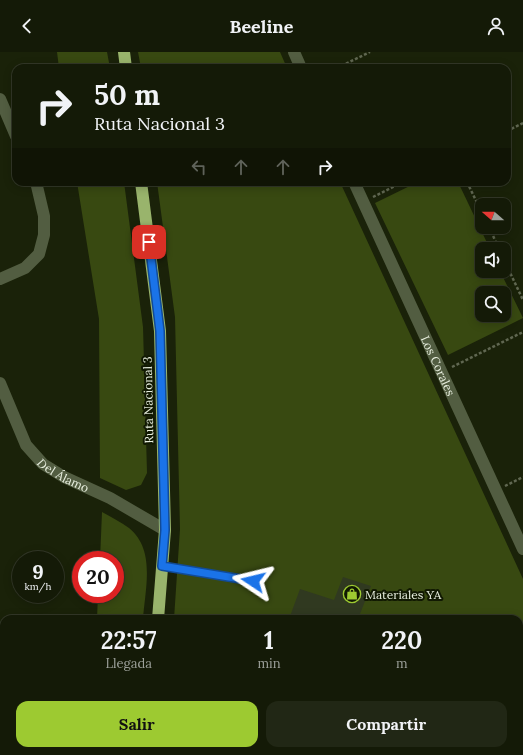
<!DOCTYPE html>
<html lang="es">
<head>
<meta charset="utf-8">
<style>
  :root { --surface:#141a07; --page:#212715; --text:#f1f3f6; --muted:#9da19b; --line:#333828; --accent:#9dca31 }
  body { margin:0; font-family:Lora,serif; background:var(--page); color:var(--text); height:100vh; display:flex; flex-direction:column; font-size:15px; white-space:nowrap }
  * { box-sizing:border-box; margin:0 }
  p { font-size:13px; color:var(--muted) }
  .icon { flex:none; width:22px; height:22px; fill:none; stroke:currentColor; stroke-width:2; stroke-linecap:round; stroke-linejoin:round }
  .map { position:relative; flex:1; overflow:hidden }
  .sheet { position:absolute; left:0px; top:563px; width:523px; height:140px; display:flex; flex-direction:column; background:var(--surface); border-radius:12px 12px 0 0; box-shadow:0 2px 10px #0003,0 0 0 1px var(--line) }
  .sheet>* { flex:none }
  .hud { position:absolute; left:12px; top:12px; width:499px; height:122px; border-radius:12px; box-shadow:0 2px 10px #0003,0 0 0 1px var(--line); background:#141a07; color:var(--text); overflow:hidden }
  .needle { width:26px; rotate:290deg }
  .tools { position:absolute; left:475px; top:146px; display:grid; gap:8px }
  .tools a { display:grid; place-items:center; width:36px; height:36px; border-radius:8px; background:var(--surface); box-shadow:0 2px 10px #0003,0 0 0 1px var(--line); font-size:20px }
  .speed { position:absolute; left:12px; top:499px; display:flex; gap:8px; font-size:20px; font-weight:700; text-align:center }
  .speed>* { display:grid; place-content:center; width:52px; height:52px; border-radius:50%; background:var(--surface); box-shadow:0 2px 10px #0003,0 0 0 1px var(--line); line-height:1 }
  .speed small { font-size:10px; font-weight:400 }
  .speed .limit { border:6px solid #d22; background:#fff; color:#111 }
  .pin { position:absolute; display:grid; place-items:center; width:34px; height:34px; color:#fff; margin:-17px; border-radius:8px; box-shadow:0 2px 6px #0006 }
  .me { position:absolute; width:44px; margin:-22px; rotate:280deg; stroke-linejoin:round; filter:drop-shadow(0 0 3px #0008) }
  .turn { display:flex; align-items:center; gap:14px; height:84px; padding:0 16px; font-size:18px }
  .turn .icon { width:52px; height:52px; stroke-width:2.5 }
  .turn b { display:block; font-size:28px; line-height:34px }
  .lanes { display:flex; align-items:center; height:38px; padding:0 16px; background:#0003; justify-content:center; gap:20px; direction:ltr }
  .lanes .off { opacity:.35 }
  .eta { display:flex; justify-content:space-evenly; align-items:center; height:68px; text-align:center }
  .eta b { font-size:24px; font-weight:700; line-height:28px }
  .action { display:flex; gap:8px; margin-top:auto; padding:8px 16px }
  .action a { flex:1; height:46px; border-radius:12px; background:var(--accent); color:#111; font-size:16px; font-weight:700; line-height:46px; text-align:center }
  .action a+a { background:var(--page); color:var(--text) }
  header { display:flex; justify-content:space-between; align-items:center; height:52px; padding:0 16px; background:var(--surface); font-size:18px; font-weight:700 }
  .map>svg:first-child { display:block }
</style>
</head>
<body>
<header><svg class="icon" aria-label="back" viewBox="0 0 24 24"><path d="M15 5l-7 7 7 7"/></svg>Beeline<svg class="icon" aria-label="person" viewBox="0 0 24 24"><circle cx="12" cy="8" r="4"/><path d="M4 21q1-7 8-7t8 7"/></svg></header>
<div class="map">
<svg width="523" height="703" viewBox="0 0 523 703">
  <rect width="100%" height="100%" fill="#1a2209"/>
  <path fill="#384911" fill-rule="evenodd" d="M57,0H107L110,16H59Z
    M138,0H280L287,16H141Z
    M77,130H124L143,275L147,421L141,433L126,438L100,426L99,267Z
    M157,130H340L523,527V703H159V699H519V567H174L180,477L175,265Z
    M418,130H458L490,197H482V219H500L523,266L448,303L375,151ZM482,241H504V263H482Z
    M102,460C111,465 121,470 129,476C156,498 145,537 143,567H97L98,542H115V508H100Z
    M86,699H128L127,703H86Z"/>
  <path fill="#303920" d="M343,525L371,534L358,567H289L300,537L334,548Z"/>
  <g fill="none" stroke-linecap="round" stroke-linejoin="round">
    <path stroke="#606751" stroke-width="2.5" stroke-dasharray="3 2" stroke-linecap="butt" d="M337,16L370,0
      M507,79L523,71
      M467,130L482,161
      M373,145L403,130
      M489,175L499,197
      M504,208L523,248
      M452,315L523,280
      M505,434L523,425"/>
    <path stroke="#525d41" stroke-width="8" d="M162,514L253,529"/>
    <g stroke="#525d41" stroke-width="12">
      <path d="M294,0L301,16"/>
      <path d="M0,47L16,84"/>
      <path id="s1" d="M354,130L523,497"/>
      <path d="M0,227L25,216L39,202L44,183V164L36,130"/>
      <path id="s2" d="M0,331L26,393L43,412L64,425L110,446L165,478"/>
    </g>
    <path stroke="#99b46c" stroke-width="12" d="M124,0L126,16
      M141,130L160,279L165,478L158,567
      M142,703L143,699"/>
  </g>
  <g fill="none" stroke-linecap="round" stroke-linejoin="round">
    <defs>
      <path id="route" d="M149,190L160,279L165,478L162,514L253,529"/>
    </defs>
    <use href="#route" stroke="#114b97" stroke-width="10"/>
    <use href="#route" stroke="#1a73e8" stroke-width="7"/>
  </g>
  <defs>
    <symbol id="shop-ring" viewBox="-11 -11 22 22"><circle r="9.5" fill="#111902" stroke="#9dca31" stroke-width="1.5"/><path d="M-5-2.5h2.3a2.7 3.5 0 0 1 5.4 0H5L5.5 6h-11ZM-1.5-2.5h3a1.5 2.3 0 0 0-3 0Z" fill="#9dca31"/></symbol>
  </defs>
  <g fill-rule="evenodd">
    <use href="#shop-ring" x="342" y="532" width="20" height="20"/>
  </g>
  <g text-anchor="middle" dominant-baseline="central" stroke-width="4" stroke-linejoin="round" paint-order="stroke">
    <g font-size="12" fill="#e8efdf" stroke="#111902">
      <text stroke="none"><textPath href="#s1" startOffset="202">Los Corales</textPath></text>
      <text transform="translate(148 348) rotate(-91)">Ruta Nacional 3</text>
      <text stroke="none"><textPath href="#s2" startOffset="116">Del Álamo</textPath></text>
    </g>
    <g font-size="12" fill="#e8efdf" stroke="#111902" text-anchor="start">
      <text x="365" y="542">Materiales YA</text>
    </g>
  </g>
</svg>
<div class="tools">
<a><svg class="needle" viewBox="-14 -14 28 28"><path d="M0-13l5 13h-10z" fill="#e53935"/><path d="M0 13l5-13h-10z" fill="#9da19b"/></svg></a>
<a><svg class="icon" aria-label="sound" viewBox="0 0 24 24"><path d="M4 9h4l5-4v14l-5-4H4zM17 9q2 3 0 6"/></svg></a>
<a><svg class="icon" aria-label="search" viewBox="0 0 24 24"><circle cx="10" cy="10" r="6"/><path d="M15 15l6 6"/></svg></a>
</div>
<div class="speed"><div>9<small>km/h</small></div><div class="limit">20</div></div>
<div class="pin" style="left:149px;top:190px;background:#d93025"><svg class="icon" aria-label="arrive" viewBox="0 0 24 24"><path d="M6 21V4h12l-3 4 3 4H6"/></svg></div>
<svg class="me" style="left:253px;top:529px" viewBox="-20 -20 40 40"><path d="M0-17L14 15 0 8-14 15z" fill="#1a73e8" stroke="#fff" stroke-width="4"/></svg>
<div class="hud">
<div class="turn"><svg class="icon" aria-label="right" viewBox="0 0 24 24"><path d="M7 20v-9h11M14 6l5 5-5 5"/></svg><div><b>50 m</b>Ruta Nacional 3</div></div>
<div class="lanes"><svg class="icon off" aria-label="left" viewBox="0 0 24 24"><path d="M17 20v-9H6M10 6l-5 5 5 5"/></svg><svg class="icon off" aria-label="ahead" viewBox="0 0 24 24"><path d="M12 20V5M6 11l6-6 6 6"/></svg><svg class="icon off" aria-label="ahead" viewBox="0 0 24 24"><path d="M12 20V5M6 11l6-6 6 6"/></svg><svg class="icon" aria-label="right" viewBox="0 0 24 24"><path d="M7 20v-9h11M14 6l5 5-5 5"/></svg></div>
</div>
<section class="sheet">
<div class="eta">
<div><b>22:57</b><p>Llegada</p></div>
<div><b>1</b><p>min</p></div>
<div><b>220</b><p>m</p></div>
</div>
<div class="action"><a>Salir</a><a>Compartir</a></div>
</section>
</div>
</body>
</html>
